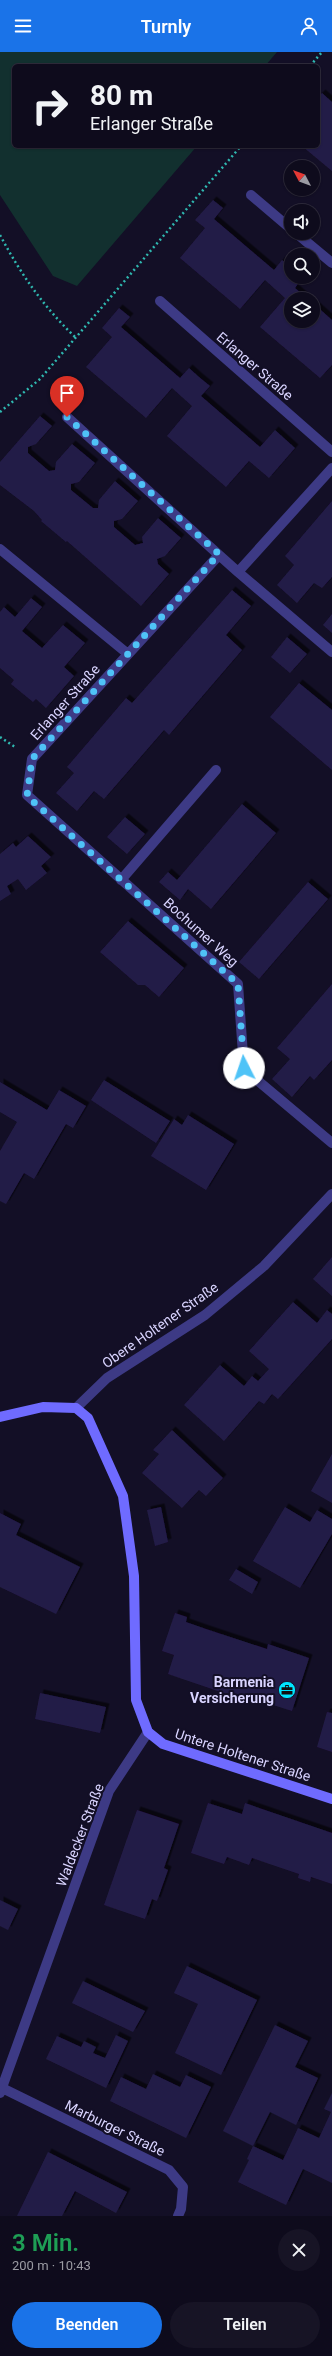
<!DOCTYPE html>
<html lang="de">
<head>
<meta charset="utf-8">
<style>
  :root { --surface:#0e0b1c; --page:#171425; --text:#f1f3f6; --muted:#9b9ba3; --line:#2e2b3b; --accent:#1a73e8 }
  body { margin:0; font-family:Roboto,sans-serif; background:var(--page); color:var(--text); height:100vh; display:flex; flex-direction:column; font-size:15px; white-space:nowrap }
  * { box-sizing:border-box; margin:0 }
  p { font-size:13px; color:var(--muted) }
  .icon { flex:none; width:22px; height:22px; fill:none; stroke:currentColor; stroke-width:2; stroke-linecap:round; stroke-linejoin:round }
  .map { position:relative; height:2164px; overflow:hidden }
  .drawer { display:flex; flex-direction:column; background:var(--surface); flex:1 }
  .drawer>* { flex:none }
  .top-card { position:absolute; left:12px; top:12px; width:308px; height:84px; border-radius:6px; box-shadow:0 1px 3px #0004,0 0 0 1px var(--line); background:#0e0b1c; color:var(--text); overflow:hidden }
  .needle { width:26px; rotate:311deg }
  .tools { position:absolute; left:284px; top:108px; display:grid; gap:8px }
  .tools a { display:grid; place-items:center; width:36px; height:36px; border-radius:50%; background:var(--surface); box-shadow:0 1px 3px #0004,0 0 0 1px var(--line); font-size:20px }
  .pin { position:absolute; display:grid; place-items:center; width:34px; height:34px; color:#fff; margin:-41px -17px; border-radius:50% 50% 50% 0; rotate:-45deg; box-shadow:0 0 4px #0007 }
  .pin .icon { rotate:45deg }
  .me { position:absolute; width:44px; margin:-22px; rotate:356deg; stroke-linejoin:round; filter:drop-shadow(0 0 3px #0008) }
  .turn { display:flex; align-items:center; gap:14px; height:84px; padding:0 12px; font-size:18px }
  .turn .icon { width:52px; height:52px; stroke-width:2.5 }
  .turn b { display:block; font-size:28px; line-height:34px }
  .round { display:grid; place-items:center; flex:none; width:42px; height:42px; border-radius:21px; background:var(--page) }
  .head { display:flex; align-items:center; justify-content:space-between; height:68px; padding:0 12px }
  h1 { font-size:24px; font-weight:600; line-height:30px; color:#1e9e55 }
  .cta { display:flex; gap:8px; margin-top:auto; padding:8px 12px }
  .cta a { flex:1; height:46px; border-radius:24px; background:var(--accent); color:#fff; font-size:16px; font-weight:600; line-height:46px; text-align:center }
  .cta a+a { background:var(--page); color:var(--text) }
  header { display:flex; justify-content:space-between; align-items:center; height:52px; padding:0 12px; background:var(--accent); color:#fff; font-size:18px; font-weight:600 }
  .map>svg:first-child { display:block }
</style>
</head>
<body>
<header><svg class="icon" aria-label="menu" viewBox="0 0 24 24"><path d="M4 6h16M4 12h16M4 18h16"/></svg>Turnly<svg class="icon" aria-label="person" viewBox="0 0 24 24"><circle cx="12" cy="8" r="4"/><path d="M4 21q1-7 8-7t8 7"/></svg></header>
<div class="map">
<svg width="332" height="2164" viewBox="0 0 332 2164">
  <defs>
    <filter id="shadow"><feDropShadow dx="3.5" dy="-3.5" stdDeviation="0" flood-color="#0009"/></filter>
  </defs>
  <rect width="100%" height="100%" fill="#130f26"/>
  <path fill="#12302f" d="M0,0H277L265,14H14V94H197L77,234L53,224L0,143Z"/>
  <path fill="#241b47" filter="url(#shadow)" d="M322,41L332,50V119L302,94H318V45Z
    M213,148L223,156L214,167L274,218L282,208L291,215V225H303L295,236L308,247H291V269H313V251L332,268V313L320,326L260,275L285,246L265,228L240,257L180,206L205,176L195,168Z
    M119,256L130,265L121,275L180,326L189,316L199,325L210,334L201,344L260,395L275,378L295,396L269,426L249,409L226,435L167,384L192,354L172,336L146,366L86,315L112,285L102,276Z
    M40,364L52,374L36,392L28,395V401L49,419L55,418L56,410L72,392L95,411L79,430L71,432V438L93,456H98L99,448L115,429L138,449L122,467L114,469V475L135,493L143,491L142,485L158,466L181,486L165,504L157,507L158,512L169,522L141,554L67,489L66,490L41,469L42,468L34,459L0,433V410Z
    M332,449V525L322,536L314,531L297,551L277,533L294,513L285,504Z
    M232,538L251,554L226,583L242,598L169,683L164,678L104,747L94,739L77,759L56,741L74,721L67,715L126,646L132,651Z
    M31,546L42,555L22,579L42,596L63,573L85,591L64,615L74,624L46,656L36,647L33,650L11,632L14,628L0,616V560L4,555L15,565Z
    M332,562V581L323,573Z
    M287,585L307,602L290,621L271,605Z
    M299,631L332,658V718L270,665Z
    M242,752L276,781L211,857L188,837L180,848L159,830L168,820L177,828Z
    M125,765L145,782L127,802L107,785Z
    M28,784L51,805L41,814L47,821L26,838L18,827L7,834L11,842L0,849V802L13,791L16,795Z
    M308,830L328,847L259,927L239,910Z
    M128,869L184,916L159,945L145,933H138L100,900Z
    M332,932V1008L314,1028L310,1024L292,1045L272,1027L290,1007L277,996Z
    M104,1028L170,1069L156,1091L91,1048Z
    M0,1030L47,1058L59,1038L86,1054L73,1076L66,1072L34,1127L24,1121L6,1152L0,1149V1099L17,1070L0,1060Z
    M188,1063L234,1092L206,1138L151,1104L174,1067L182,1073Z
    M332,1205V1244L313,1227Z
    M293,1250L317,1271L327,1258L332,1262V1287L278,1347L272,1342L264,1352L259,1349L224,1389L184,1353L220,1313L244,1334L252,1324L258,1329L269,1317L249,1299Z
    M172,1378L223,1426L206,1444L199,1438L182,1456L142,1421L159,1402L153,1398Z
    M332,1402V1451L311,1439Z
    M161,1455L168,1490L155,1494L147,1458Z
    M285,1455L310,1470L317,1458L332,1467V1482L300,1536L253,1509Z
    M0,1461L21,1472L16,1483L80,1515L56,1562L0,1535Z
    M236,1517L258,1530L252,1542L229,1528Z
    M175,1561L187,1565L186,1570L206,1577L267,1597L268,1592L309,1606L292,1659L251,1646L250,1650L168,1622L174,1603L162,1599Z
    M40,1641L106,1655L100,1681L35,1667Z
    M327,1660L332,1661V1700L317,1695Z
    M208,1751L242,1762L245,1751L332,1781V1832L311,1825L310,1830L298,1826L299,1822L252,1806L249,1813L227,1805L224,1812L191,1801Z
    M137,1758L179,1772L164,1816L168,1818L157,1849L152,1847L145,1867L104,1853Z
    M0,1848L18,1857L8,1878L0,1874Z
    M187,1914L257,1948L221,2023L175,2001L198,1952L174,1941Z
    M83,1929L145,1959L133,1980L72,1951Z
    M275,1973L308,1989L295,2015L318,2026L296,2073L270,2060L253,2094L223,2079Z
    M116,1983L128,1989L106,2036L46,2007L57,1984L81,1995L84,1989L96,1995L93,2001L105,2006Z
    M153,2022L180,2035L186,2023L211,2035L186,2086L110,2049L121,2025L146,2037Z
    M332,2041V2131L303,2117L286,2153L238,2130L249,2108L247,2107L253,2094L283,2108L298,2076L319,2086L331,2060L324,2057Z
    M48,2100L127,2140L116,2161L75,2139L62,2164H17Z"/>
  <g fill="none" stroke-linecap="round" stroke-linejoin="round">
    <path stroke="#2fb8b0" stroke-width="2.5" stroke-dasharray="2 3" stroke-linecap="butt" d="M310,14L322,0
      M0,183C22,224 43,254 76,286
      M0,360L40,327L241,94
      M0,685L15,695"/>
    <path stroke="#3d3a85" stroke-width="10" d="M251,143L291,177
      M296,181L332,211
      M160,249L332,400
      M67,365L219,503
      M332,416L238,520L219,503L32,707L27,743L238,932L244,1017L332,1091
      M0,497L128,602
      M238,520L332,600
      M121,828L216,718
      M76,1356L107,1326L205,1263L264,1214L332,1142
      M2,2036L169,2118L183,2135L181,2157L178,2164
      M0,2041L109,1739L148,1680"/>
    <path stroke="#6f6bff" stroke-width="10" d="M0,1365L43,1355L76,1356L88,1366L123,1444L134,1524L136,1648L148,1680L163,1692L332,1747"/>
  </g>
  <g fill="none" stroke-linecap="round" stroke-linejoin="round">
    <path stroke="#4fc3f7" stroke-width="7" stroke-dasharray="0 12.6" d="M67,365L219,502L32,707L27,744L238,932L244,1016"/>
  </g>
  <defs>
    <symbol id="office-disc" viewBox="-11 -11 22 22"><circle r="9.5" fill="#00e5ff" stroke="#130f26"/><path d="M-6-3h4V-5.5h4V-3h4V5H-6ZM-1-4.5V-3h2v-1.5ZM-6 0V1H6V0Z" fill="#111"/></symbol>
  </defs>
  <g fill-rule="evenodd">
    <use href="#office-disc" x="277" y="1628" width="20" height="20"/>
  </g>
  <g text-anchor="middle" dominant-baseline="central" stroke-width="4" stroke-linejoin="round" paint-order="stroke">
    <g font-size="14" fill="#d9d4ff" stroke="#130f26">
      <text transform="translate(255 314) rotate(41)">Erlanger Straße</text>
      <text transform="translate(65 650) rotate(-48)">Erlanger Straße</text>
      <text transform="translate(201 880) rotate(42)">Bochumer Weg</text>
      <text transform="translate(160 1273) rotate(-35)">Obere Holtener Straße</text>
      <text transform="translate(243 1703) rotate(18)">Untere Holtener Straße</text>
      <text transform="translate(80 1783) rotate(-69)">Waldecker Straße</text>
      <text transform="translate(115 2076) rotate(26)">Marburger Straße</text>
    </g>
    <g font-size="14" font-weight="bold" fill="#d9d4ff" stroke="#130f26" text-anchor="end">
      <text x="274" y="1630">Barmenia<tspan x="274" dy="16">Versicherung</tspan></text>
    </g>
  </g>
</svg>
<div class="tools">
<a><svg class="needle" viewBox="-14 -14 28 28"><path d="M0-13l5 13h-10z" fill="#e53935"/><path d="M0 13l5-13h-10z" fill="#9b9ba3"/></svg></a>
<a><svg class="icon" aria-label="sound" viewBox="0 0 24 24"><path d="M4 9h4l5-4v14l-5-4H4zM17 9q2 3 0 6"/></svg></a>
<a><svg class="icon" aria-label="search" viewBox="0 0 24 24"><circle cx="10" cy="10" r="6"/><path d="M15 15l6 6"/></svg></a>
<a><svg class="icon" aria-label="layers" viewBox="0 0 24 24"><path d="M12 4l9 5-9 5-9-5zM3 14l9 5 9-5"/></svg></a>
</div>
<div class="pin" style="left:67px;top:365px;background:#d93025"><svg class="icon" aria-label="arrive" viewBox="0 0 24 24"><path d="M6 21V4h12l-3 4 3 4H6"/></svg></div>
<svg class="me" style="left:244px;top:1016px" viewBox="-20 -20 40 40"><circle r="19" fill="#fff"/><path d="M0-13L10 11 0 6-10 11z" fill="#4fc3f7"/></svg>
<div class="top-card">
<div class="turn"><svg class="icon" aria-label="right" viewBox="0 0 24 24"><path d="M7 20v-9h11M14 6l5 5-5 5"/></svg><div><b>80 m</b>Erlanger Straße</div></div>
</div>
</div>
<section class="drawer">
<div class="head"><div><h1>3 Min.</h1><p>200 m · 10:43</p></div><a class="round"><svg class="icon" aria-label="close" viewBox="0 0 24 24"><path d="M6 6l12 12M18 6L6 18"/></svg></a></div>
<div class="cta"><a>Beenden</a><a>Teilen</a></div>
</section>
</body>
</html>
